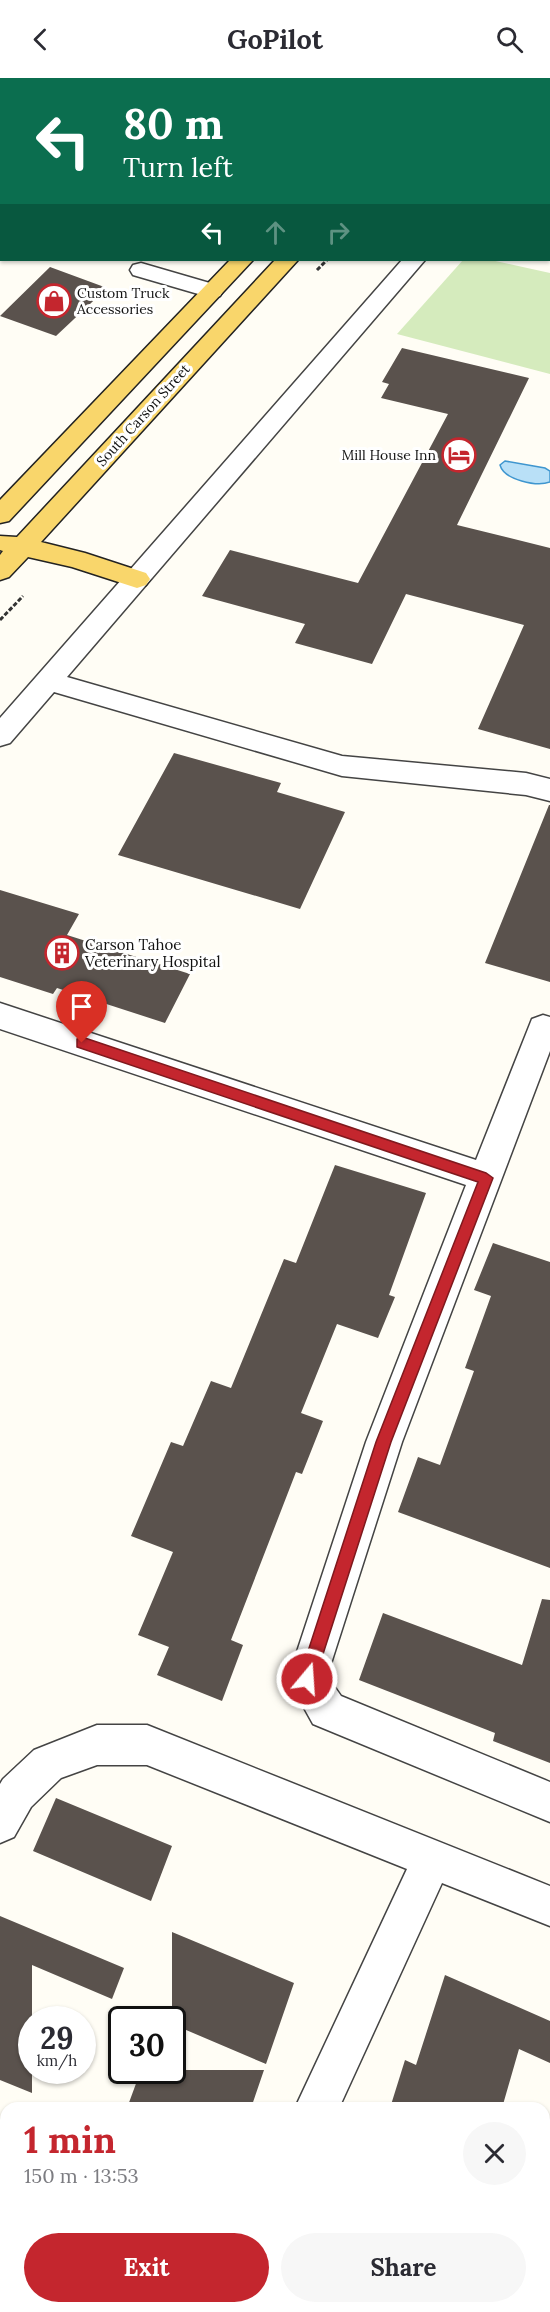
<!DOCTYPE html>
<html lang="en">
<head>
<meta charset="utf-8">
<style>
  :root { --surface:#fff; --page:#f7f7f7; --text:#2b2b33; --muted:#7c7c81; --accent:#c4262e }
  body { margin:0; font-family:Lora,serif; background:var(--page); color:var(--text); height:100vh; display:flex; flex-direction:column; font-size:22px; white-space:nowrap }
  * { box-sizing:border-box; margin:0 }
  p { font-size:20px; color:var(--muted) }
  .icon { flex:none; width:33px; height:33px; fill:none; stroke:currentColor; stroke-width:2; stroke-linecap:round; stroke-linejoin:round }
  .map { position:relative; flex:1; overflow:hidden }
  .drawer { position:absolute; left:0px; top:2024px; width:550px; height:212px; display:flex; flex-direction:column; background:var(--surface); border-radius:18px 18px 0 0; box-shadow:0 2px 4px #0004 }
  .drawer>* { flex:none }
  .hud { position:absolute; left:0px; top:0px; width:550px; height:183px; box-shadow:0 2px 4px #0004; background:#0b6e4f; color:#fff; overflow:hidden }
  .speed { position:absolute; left:18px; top:1928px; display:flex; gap:12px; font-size:30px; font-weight:700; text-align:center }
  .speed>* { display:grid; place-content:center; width:78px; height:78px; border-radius:50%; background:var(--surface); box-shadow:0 2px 4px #0004; line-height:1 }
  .speed small { font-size:15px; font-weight:400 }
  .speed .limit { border:3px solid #111; border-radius:9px; background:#fff; color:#111 }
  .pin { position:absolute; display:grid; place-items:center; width:51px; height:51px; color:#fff; margin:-62px -26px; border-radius:50% 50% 50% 0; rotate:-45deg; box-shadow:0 0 6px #0007 }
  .pin .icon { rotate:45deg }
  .me { position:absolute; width:66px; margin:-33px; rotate:18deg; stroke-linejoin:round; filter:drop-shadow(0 0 4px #0008) }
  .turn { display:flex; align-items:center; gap:21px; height:126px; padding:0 24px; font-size:27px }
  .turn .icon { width:78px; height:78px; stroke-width:2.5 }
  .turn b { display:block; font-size:42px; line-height:51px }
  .lanes { display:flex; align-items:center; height:57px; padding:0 24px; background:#0003; justify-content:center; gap:30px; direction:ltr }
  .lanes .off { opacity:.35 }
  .round { display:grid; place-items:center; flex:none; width:63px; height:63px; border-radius:32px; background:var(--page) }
  .overview { display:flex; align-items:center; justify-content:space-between; height:102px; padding:0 24px }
  h1 { font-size:36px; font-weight:800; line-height:45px; color:var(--accent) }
  .button { display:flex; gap:12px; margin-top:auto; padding:12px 24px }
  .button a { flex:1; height:69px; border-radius:36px; background:var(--accent); color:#fff; font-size:24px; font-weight:800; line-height:69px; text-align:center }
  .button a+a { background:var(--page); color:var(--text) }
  header { display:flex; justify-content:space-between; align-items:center; height:78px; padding:0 24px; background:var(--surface); font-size:27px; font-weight:800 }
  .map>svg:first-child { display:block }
</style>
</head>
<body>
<header><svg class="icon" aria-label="back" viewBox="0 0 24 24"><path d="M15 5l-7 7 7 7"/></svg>GoPilot<svg class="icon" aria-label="search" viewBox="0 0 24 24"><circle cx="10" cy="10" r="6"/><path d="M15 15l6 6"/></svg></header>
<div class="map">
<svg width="550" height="2234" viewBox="0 0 550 2234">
  <rect width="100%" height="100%" fill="#fffdf5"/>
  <path fill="#d5ebbd" d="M463,182H491L550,195V296L397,256Z"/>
  <path fill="#b9e0f7" stroke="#3f96cf" stroke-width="1.5" d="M505,383L545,390L550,393V404C537,409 504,402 500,387Z"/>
  <path fill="#5a524d" d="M50,189L107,210L56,258L0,238Z
    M402,270L529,300L457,447L550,470V671L478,651L524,547L406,516L372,586L295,565L305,546L202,518L230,472L358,505L448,336L381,320L389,306L382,304Z
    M174,675L281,705L277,714L345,734L300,831L118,777Z
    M549,727H550V904L485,885Z
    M0,812L79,836L67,857L190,896L165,945L57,910L53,916L0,899Z
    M335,1087L426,1115L389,1217L395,1219L378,1260L337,1246L301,1335L323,1343L302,1396L296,1394L231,1562L243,1567L222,1623L157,1597L169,1569L138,1557L173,1474L131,1458L171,1364L183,1368L211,1303L231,1310L284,1181L296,1185Z
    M493,1165L550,1184V1490L398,1434L418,1379L440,1387L474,1293L465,1290L491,1218L474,1212Z
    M542,1521L550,1522V1685L493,1663L495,1655L359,1602L383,1535L522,1587Z
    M56,1720L172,1768L151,1823L33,1773Z
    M0,1838L124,1890L112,1921L32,1887V2015L0,2002Z
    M172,1854L294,1905L266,1986L172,1946Z
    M445,1897L550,1943V1985L519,1971L502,2030H390L405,1982L416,1987Z
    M141,1992H264L251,2030H127Z"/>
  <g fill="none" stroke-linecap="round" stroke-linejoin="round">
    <defs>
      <path id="minor" d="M348,0H370L371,2H349Z
        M549,133H550V147H549Z
        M402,182H425L67,599L342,678L526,695L550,701V723L526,717L342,698L54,614L10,665L0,668V640Z
        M141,185L220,208L223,213L220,218L212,220L133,197L130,192L133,187Z
        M0,925L476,1082L532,941L543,937L550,939V973L402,1364L327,1598L341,1618L550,1704V1744L313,1646L288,1601L366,1364L466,1107L0,951Z
        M97,1647H147L550,1808V1848L442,1805L339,2030H295L407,1791L147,1687H97L61,1700L31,1729L14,1759L0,1765V1706L3,1701L34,1672Z
        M200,2229H246L244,2234H198Z"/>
      <path id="major" d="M402,0H423L401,2Z
        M462,0H486L487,2H463Z
        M549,15H550V28H549Z
        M230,182H253L9,443L0,445V422Z
        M275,182H298L41,464L85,475L146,495L150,501L146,507L137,510L72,489L28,479L9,499L0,502V477L3,473L0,472V458L17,459Z"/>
    </defs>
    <use href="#minor" stroke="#444" stroke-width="3"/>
    <use href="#major" stroke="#222" stroke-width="3"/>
    <path stroke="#333" stroke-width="3" stroke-dasharray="4.5 2" stroke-linecap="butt" d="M317,192L327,182
      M0,542L23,518"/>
    <use href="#minor" fill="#fff" fill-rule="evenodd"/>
    <use href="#major" fill="#f9d66b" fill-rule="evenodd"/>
  </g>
  <path fill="#c4262e" stroke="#7f191e" stroke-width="1.5" d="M82,959L486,1095L493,1100L391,1364L315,1601L313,1607L307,1609L302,1607L299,1601L376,1364L478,1104L77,969V961Z"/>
  <defs>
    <symbol id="shop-ring" viewBox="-11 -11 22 22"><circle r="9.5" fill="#fff" stroke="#c4262e" stroke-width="1.5"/><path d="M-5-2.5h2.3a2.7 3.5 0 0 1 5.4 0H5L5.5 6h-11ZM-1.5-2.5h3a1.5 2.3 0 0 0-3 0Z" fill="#c4262e"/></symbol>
    <symbol id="hotel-ring" viewBox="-11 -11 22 22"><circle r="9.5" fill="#fff" stroke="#c4262e" stroke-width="1.5"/><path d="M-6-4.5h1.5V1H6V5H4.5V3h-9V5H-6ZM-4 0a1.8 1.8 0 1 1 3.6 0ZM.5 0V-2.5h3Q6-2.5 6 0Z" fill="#c4262e"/></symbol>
    <symbol id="building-ring" viewBox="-11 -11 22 22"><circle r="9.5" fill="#fff" stroke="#c4262e" stroke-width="1.5"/><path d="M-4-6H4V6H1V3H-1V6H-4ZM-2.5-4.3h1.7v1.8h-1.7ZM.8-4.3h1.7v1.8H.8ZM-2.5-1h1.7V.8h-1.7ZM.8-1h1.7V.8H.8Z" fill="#c4262e"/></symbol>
  </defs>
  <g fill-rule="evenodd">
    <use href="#shop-ring" x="35" y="204" width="38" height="38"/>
    <use href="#hotel-ring" x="440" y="358" width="38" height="38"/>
    <use href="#building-ring" x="43" y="856" width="38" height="38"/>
  </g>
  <g text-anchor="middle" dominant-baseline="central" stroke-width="6" stroke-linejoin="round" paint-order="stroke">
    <g font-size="14" fill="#111" stroke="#fff" text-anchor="start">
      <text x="77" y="215">Custom Truck<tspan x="77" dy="16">Accessories</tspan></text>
      <text x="436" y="377" text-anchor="end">Mill House Inn</text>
    </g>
    <g font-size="14" fill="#111" stroke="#fff">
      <text transform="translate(143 337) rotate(-48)">South Carson Street</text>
    </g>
    <g font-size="15" fill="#111" stroke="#fff" text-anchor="start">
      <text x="85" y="866">Carson Tahoe<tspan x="85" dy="17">Veterinary Hospital</tspan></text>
    </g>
  </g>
</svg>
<div class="speed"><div>29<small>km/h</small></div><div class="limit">30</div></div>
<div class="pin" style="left:82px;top:965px;background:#d93025"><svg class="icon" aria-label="arrive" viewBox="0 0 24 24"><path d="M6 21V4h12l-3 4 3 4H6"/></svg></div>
<svg class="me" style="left:307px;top:1601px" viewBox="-20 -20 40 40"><circle r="17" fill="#c4262e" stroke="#fff" stroke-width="3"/><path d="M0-11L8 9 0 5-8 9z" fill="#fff"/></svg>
<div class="hud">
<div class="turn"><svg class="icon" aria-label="left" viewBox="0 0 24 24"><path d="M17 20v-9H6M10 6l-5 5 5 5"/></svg><div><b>80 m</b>Turn left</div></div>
<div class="lanes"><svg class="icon" aria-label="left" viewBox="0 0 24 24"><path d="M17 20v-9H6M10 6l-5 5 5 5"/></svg><svg class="icon off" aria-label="ahead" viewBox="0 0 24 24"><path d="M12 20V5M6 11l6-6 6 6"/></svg><svg class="icon off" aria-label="right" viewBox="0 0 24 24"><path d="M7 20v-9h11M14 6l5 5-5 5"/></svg></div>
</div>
<section class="drawer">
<div class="overview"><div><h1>1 min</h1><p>150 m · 13:53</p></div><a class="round"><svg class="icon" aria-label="close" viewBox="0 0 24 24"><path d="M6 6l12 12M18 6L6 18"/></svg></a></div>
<div class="button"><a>Exit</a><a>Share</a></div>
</section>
</div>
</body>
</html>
